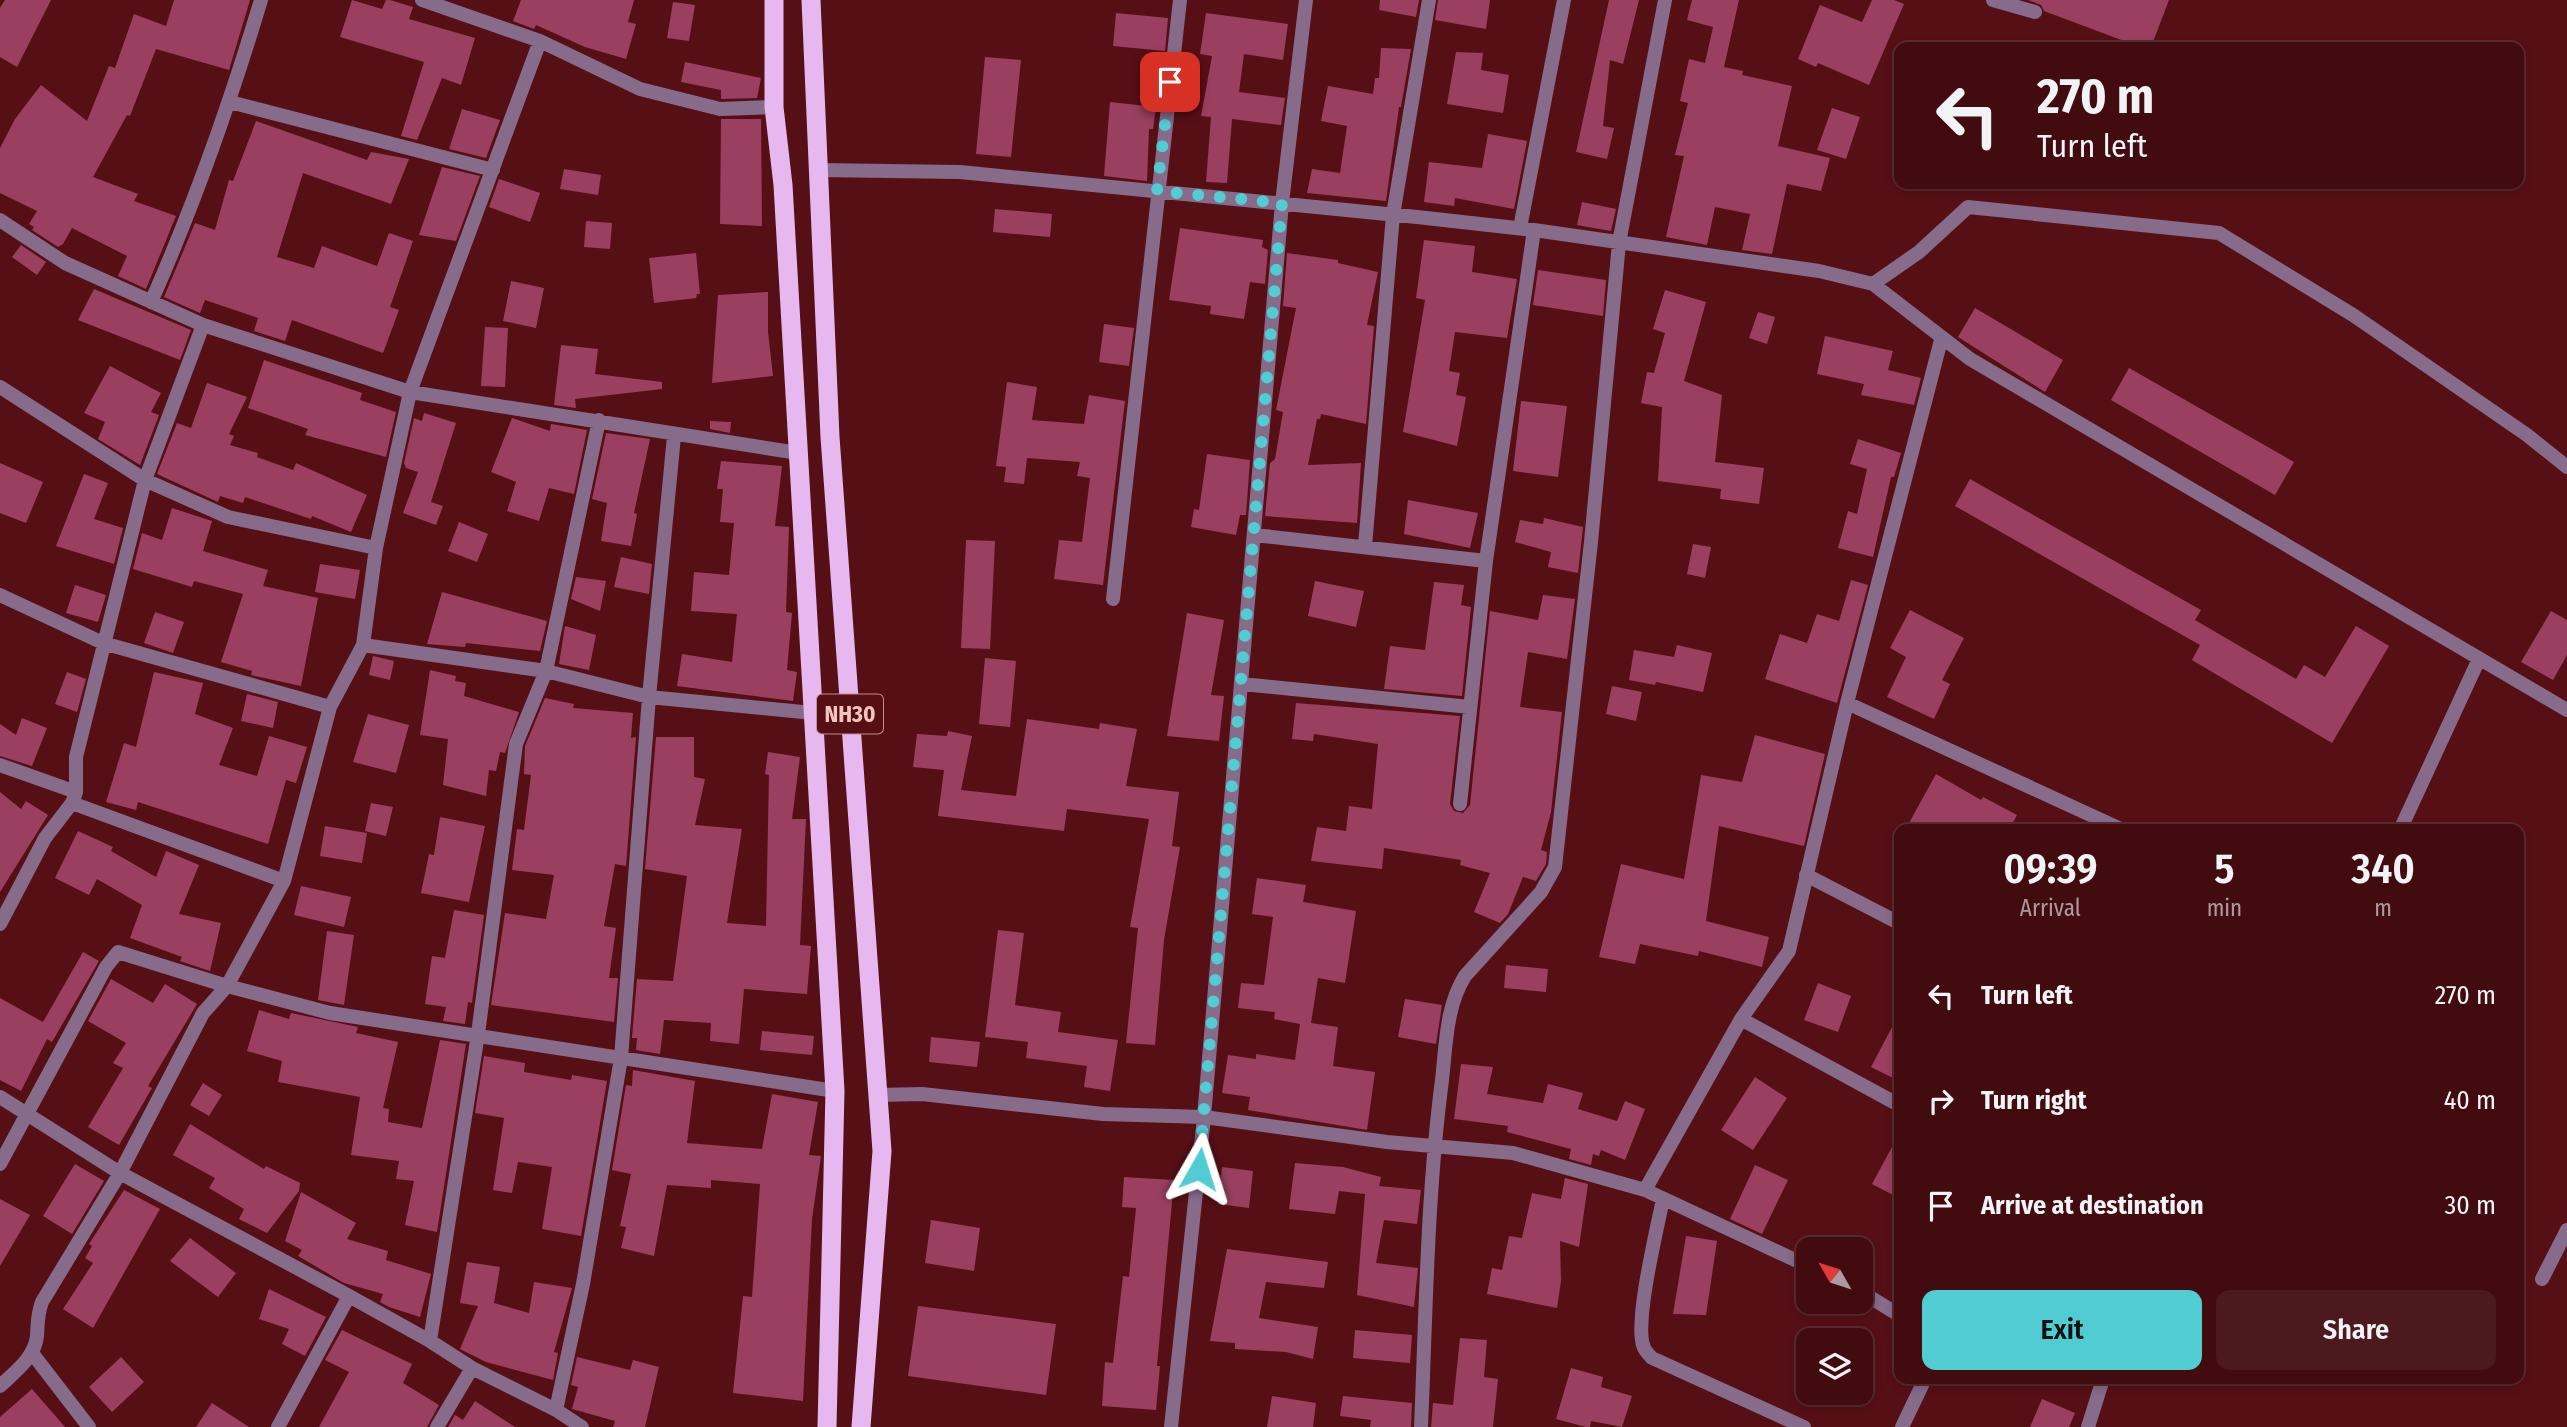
<!DOCTYPE html>
<html lang="en">
<head>
<meta charset="utf-8">
<style>
  :root { --surface:#410b10; --page:#4c191e; --text:#f1f3f6; --muted:#ae9b9f; --line:#5a2b30; --accent:#51ccd3 }
  body { margin:0; font-family:"Fira Sans Condensed",sans-serif; background:var(--page); color:var(--text); height:100vh; display:flex; flex-direction:column; font-size:26px; white-space:nowrap }
  * { box-sizing:border-box; margin:0 }
  p { font-size:23px; color:var(--muted) }
  .icon { flex:none; width:38px; height:38px; fill:none; stroke:currentColor; stroke-width:2; stroke-linecap:round; stroke-linejoin:round }
  .map { position:relative; flex:1; overflow:hidden }
  .details { position:absolute; left:1894px; top:824px; width:630px; height:560px; display:flex; flex-direction:column; background:var(--surface); border-radius:14px; box-shadow:0 4px 10px #0003,0 0 0 2px var(--line) }
  .details>* { flex:none }
  .hud { position:absolute; left:1894px; top:42px; width:630px; height:147px; border-radius:14px; box-shadow:0 4px 10px #0003,0 0 0 2px var(--line); background:#410b10; color:var(--text); overflow:hidden }
  .needle { width:46px; rotate:309deg }
  .buttons { position:absolute; left:1796px; top:1237px; display:grid; gap:14px }
  .buttons a { display:grid; place-items:center; width:77px; height:77px; border-radius:14px; background:var(--surface); box-shadow:0 4px 10px #0003,0 0 0 2px var(--line); font-size:35px }
  .pin { position:absolute; display:grid; place-items:center; width:60px; height:60px; color:#fff; margin:-30px; border-radius:14px; box-shadow:0 4px 10px #0006 }
  .me { position:absolute; width:77px; margin:-38px; rotate:6deg; stroke-linejoin:round; filter:drop-shadow(0 0 5px #0008) }
  .turn { display:flex; align-items:center; gap:24px; height:147px; padding:0 28px; font-size:32px }
  .turn .icon { width:91px; height:91px; stroke-width:2.5 }
  .turn b { display:block; font-size:49px; line-height:60px }
  .eta { display:flex; justify-content:space-evenly; align-items:center; height:119px; text-align:center }
  .eta b { font-size:42px; font-weight:600; line-height:49px }
  .primary-button { display:flex; gap:14px; margin-top:auto; padding:14px 28px }
  .primary-button a { flex:1; height:80px; border-radius:14px; background:var(--accent); color:#111; font-size:28px; font-weight:600; line-height:80px; text-align:center }
  .primary-button a+a { background:var(--page); color:var(--text) }
  ul { padding:0; list-style:none }
  li { display:flex; align-items:center; gap:21px; height:105px; padding:0 28px }
  li div { flex:1 }
  li b { display:block; font-size:26px }
  li em { font-style:normal }
  .map>svg:first-child { display:block }
</style>
</head>
<body>
<div class="map">
<svg width="2567" height="1427" viewBox="0 0 2567 1427">
  <rect width="100%" height="100%" fill="#570f16"/>
  <path fill="#9a3f5f" d="M5,0H51L17,67L0,57V8Z
    M174,0H250L229,70L156,49L130,116L127,115L93,177L138,194L134,201L176,216L146,289L118,276L127,256L72,228L63,244L58,247L32,230L34,227L29,224L37,211L0,193V148L15,119L41,85L87,121L109,66L115,68L134,14L166,26Z
    M352,0L382,9L386,0H390L413,7L409,19L475,38L461,85L442,78L417,140L401,136L424,62L340,37Z
    M521,0H634L628,22L636,24L626,59L585,47L536,25L534,29L513,21Z
    M1380,0H1419L1416,17L1379,10Z
    M1438,0H1490L1486,29L1435,20Z
    M1609,0H1639L1623,64L1610,60L1603,126L1614,128L1607,159L1576,152Z
    M1692,0H1739L1724,67L1743,71L1742,75L1792,86L1778,146L1830,158L1821,191L1787,184L1772,254L1742,250L1750,214L1715,207L1707,245L1666,237L1684,156L1675,155L1688,103L1680,101L1689,59L1705,63L1713,27L1687,20Z
    M1872,0H1894L1904,4L1869,85L1818,63L1816,67L1798,59L1820,5L1862,22Z
    M2028,0H2169L2151,47H2140L2044,11L2041,5Z
    M673,2L695,5L689,41L667,38Z
    M1116,13L1168,18L1165,51L1113,46Z
    M1206,13L1288,24L1283,60L1244,54L1239,92L1285,98L1281,125L1232,119L1227,183L1206,182L1211,117L1201,116L1212,56L1200,54Z
    M1381,48L1411,49L1401,107H1399L1386,201L1307,193L1312,169L1340,173L1347,126L1321,121L1328,86L1373,94L1375,78H1379Z
    M1456,52L1483,53L1481,70L1509,75L1503,113L1447,104Z
    M985,57L1021,60L1011,157L976,154Z
    M685,62L761,78L757,98L721,99V90L681,82Z
    M1110,102L1156,107L1153,129H1149L1147,181L1104,176Z
    M1832,108L1860,117L1846,159L1817,150Z
    M462,109L500,120L486,158L449,149Z
    M721,119H761L762,226L720,224Z
    M256,121L367,160L371,152L409,159L391,204L303,173L277,257L314,268L322,246L377,266L389,233L413,241L390,307L399,310L383,353L292,320L285,341L254,331L258,318L205,300L200,313L164,297L195,223L215,230L229,180L233,181Z
    M1488,134L1527,141L1514,209L1455,198L1454,206L1424,202L1429,162L1482,168Z
    M442,167L480,176L456,241L419,235Z
    M564,169L601,175L598,195L560,189Z
    M499,179L540,193L530,222L489,207Z
    M1582,202L1616,209L1611,231L1577,225Z
    M995,209L1052,214L1050,237L993,232Z
    M586,221L612,223L610,249L584,247Z
    M1180,228L1263,240L1262,247L1268,250L1265,284L1250,282L1244,319L1210,314L1211,306L1169,300Z
    M1424,240L1475,246L1472,272L1517,279L1507,338L1455,332L1449,371L1460,373L1456,395L1466,397L1457,446L1403,432L1425,300L1416,298Z
    M21,245L46,262L37,275L12,257Z
    M696,253L700,294H697L696,298L654,303L649,258Z
    M1287,253L1338,260V263L1378,272L1367,325L1374,326L1366,424L1321,414L1320,419H1317L1308,465L1361,463L1357,523L1265,516L1270,463L1275,459L1283,412L1276,410L1296,308L1283,306Z
    M1538,270L1606,280L1603,316L1533,305Z
    M511,281L544,288L536,328L503,321Z
    M94,289L191,330L180,360L78,320Z
    M1665,290L1706,302L1684,381L1722,395L1715,462L1764,468L1759,504L1720,499L1721,489L1658,481L1662,407L1641,403L1647,372L1654,373L1665,333L1653,329Z
    M768,292V332L773,376L712,383L718,295Z
    M1975,308L2063,360L2045,392L1958,337Z
    M1758,312L1775,317L1767,344L1749,338Z
    M1104,324L1134,328L1129,366L1099,362Z
    M485,327L508,328L505,387L481,386Z
    M1825,336L1893,351L1888,370L1921,378L1914,405L1861,395L1864,384L1817,374Z
    M561,345L598,349L595,374L662,382V389L575,399L576,408L554,405Z
    M264,360L362,393L360,400L396,412L386,457L305,435L308,429L248,408Z
    M110,366L161,393L151,412L159,415L140,465L98,439L105,422L84,413Z
    M2129,368L2294,462L2275,495L2111,400Z
    M1007,382L1037,387L1032,420L1084,424L1089,395L1125,401L1103,585L1054,579L1059,540L1082,542L1090,478L1077,476L1080,462L1027,458L1024,484L1004,482L1006,467L996,466Z
    M207,383L247,397L229,434L234,436L230,445L258,453L257,457L293,470L296,463L367,495L351,532L312,516L311,519L245,497L243,503L220,496L218,502L157,474L177,423L191,428Z
    M1521,401L1567,406L1558,477L1513,471Z
    M424,413L456,423L431,502L443,506L436,525L403,513L418,472L406,468L404,463L414,418L422,421Z
    M512,418L550,431L551,424L587,430L574,494L549,488L539,521L507,511L516,482L491,472Z
    M710,421L731,422L730,433L710,429Z
    M606,433L650,439L634,513L637,514L631,546L601,541L607,503L592,499Z
    M1858,439L1901,453L1894,477H1891L1873,557L1838,548L1848,511L1857,514L1867,469L1850,464Z
    M1207,454L1250,460L1246,515H1240L1236,535L1191,527L1194,509L1199,510Z
    M721,461L782,466L775,526L789,527L786,612L792,613L787,670L797,672L793,701L677,686L682,654L732,662L737,614L691,611L694,572L729,575L734,523L720,522L723,489H717Z
    M0,463L43,482L26,523L0,513Z
    M84,474L108,483L94,519L123,528L114,564L56,546Z
    M1970,479L2201,610L2195,620L2296,679L2304,665L2325,677L2356,626L2389,646L2332,743L2192,660L2200,645L1955,506Z
    M1408,500L1478,513L1470,548L1404,534Z
    M172,508L212,521L203,551L268,570L263,586L318,598L301,686L251,675L252,671L221,662L243,594L194,581L192,587L133,569L142,533L162,540Z
    M1544,518L1583,527L1578,573L1548,567L1551,552L1515,542L1520,520L1543,524Z
    M459,522L488,534L477,562L448,551Z
    M966,540L995,541L990,649L961,648Z
    M1693,544L1711,547L1705,578L1687,574Z
    M621,557L652,564L649,594L614,587Z
    M320,564L360,570L355,599L315,592Z
    M576,577L606,581L600,611L571,599Z
    M1851,580L1868,585L1837,703L1765,679L1780,634L1807,643L1817,614L1839,621Z
    M1315,581L1364,591L1356,627L1308,616Z
    M1434,582L1464,585L1461,605L1471,607L1462,696L1384,689L1390,646L1425,650Z
    M75,585L106,595L98,622L66,613Z
    M442,592L547,621L540,651L466,643L465,647L427,644Z
    M1543,595L1575,599L1567,659L1528,652L1520,707L1562,712L1551,812L1541,850L1547,852L1546,864L1536,881L1523,877L1508,914L1500,923L1474,912L1490,873L1460,865L1461,860L1384,848L1382,869L1311,861L1317,827L1346,831L1349,806L1372,809L1378,744L1314,734L1313,741L1292,739L1296,703L1460,716L1450,804L1454,811L1463,813L1470,805L1490,611L1538,620Z
    M1910,610L1964,638L1942,680L1950,684L1934,719L1887,697L1906,657L1890,648Z
    M2551,611L2567,620V655L2553,680L2521,662Z
    M155,612L184,622L173,653L144,643Z
    M1187,613L1224,620L1211,695L1224,696L1219,741L1167,736Z
    M565,626L596,635L589,670L559,664Z
    M1677,645L1712,653L1703,692L1656,682L1655,685L1629,680L1634,650L1674,657Z
    M373,656L394,661L390,680L369,675Z
    M985,658L1016,661L1010,727L979,724Z
    M430,670L456,676L455,681L466,683L464,696L519,712L505,753L500,752L496,771L489,770L486,796L443,785L448,739L420,735Z
    M67,672L86,679L77,712L55,704Z
    M154,672L203,683L195,714L233,728L219,765L257,776L269,736L307,747L296,783L286,780L268,844L138,802L136,810L106,802L124,743L136,747Z
    M1612,686L1642,692L1636,721L1606,714Z
    M247,694L278,702L273,728L241,721Z
    M545,698L574,704L573,708L633,713L631,738L636,737L626,866L615,864L604,926L616,928L609,978H618L614,1022L491,1005L505,913L546,919L554,875L512,870L517,829L524,830L531,775L524,774L525,746Z
    M368,714L409,725L396,773L353,762Z
    M22,718L47,728L32,766L0,756V724L16,735Z
    M1027,719L1099,729L1100,723L1137,729L1126,786L1179,792L1172,846L1180,847L1164,940L1155,1045L1126,1043L1138,928L1130,927L1149,819L1067,809L1064,831L938,816L944,770L913,767L917,734L947,736L948,731L972,736L961,790L1016,796Z
    M1755,735L1825,754L1804,846L1719,826L1706,921L1769,937L1762,967L1699,951L1698,956L1640,944L1635,964L1599,957L1621,864L1684,879L1701,775L1742,782Z
    M656,737H694V777L705,779L695,825L742,829L727,923L766,926L769,775L765,774L768,752L800,757L792,819H806L800,945L811,946L807,994L744,989L739,1044L710,1041L711,1023L664,1020L660,1054L636,1050L637,1038H632L637,979L673,981L687,876L645,869Z
    M1936,774L1981,800L1983,797L2017,815L2009,830H1921L1909,823Z
    M0,792L21,809L26,801L48,815L0,892Z
    M371,803L393,807L386,836L365,831Z
    M440,817L485,826L469,902L421,893L429,854L434,855Z
    M325,826L367,833L362,863L320,856Z
    M78,831L113,847L111,851L156,877L166,851L199,865L179,914L221,923L210,971L180,961L182,957L130,938L142,905L97,879L89,895L55,878Z
    M1257,878L1306,885L1303,902L1356,911L1345,983L1318,978L1311,1023L1338,1027L1333,1066L1375,1072L1367,1130L1248,1110L1250,1097L1222,1093L1228,1055L1256,1059V1054L1295,1060L1300,1024L1274,1019L1275,1012L1238,1008L1241,983L1264,985L1273,917L1252,914Z
    M301,886L351,897L344,927L294,915Z
    M454,910L484,915L472,1003L468,1002L465,1024L443,1021L446,1007L425,1004L432,956L445,958Z
    M998,930L1024,933L1015,1005L1061,1012L1058,1032L1118,1040L1110,1091L1084,1087L1087,1066L1026,1058L1028,1042L985,1037Z
    M327,931L354,935L344,1005L318,1000Z
    M83,952L99,961L52,1042L47,1039L21,1091L0,1080V998L43,1022Z
    M1506,965L1548,969L1546,992L1504,988Z
    M111,979L153,1003L165,984L197,1004L148,1086L152,1088L119,1145L88,1127L123,1068L113,1063L126,1043L88,1021Z
    M1818,983L1851,996L1838,1032L1804,1020Z
    M1405,999L1442,1005L1436,1044L1398,1037Z
    M259,1010L289,1019L291,1013L358,1027L356,1033L398,1042L383,1108L389,1109L388,1122L422,1128L440,1040L466,1044L437,1232L405,1225L414,1181L396,1179L399,1161L351,1155L360,1097L278,1082L282,1061L247,1051Z
    M1899,1014V1081L1871,1067Z
    M762,1031L814,1036L812,1055L760,1050Z
    M931,1037L980,1042L977,1067L929,1062Z
    M484,1056L525,1063L524,1072L571,1080L572,1075L607,1081L581,1236L542,1229L552,1167L518,1162L512,1193L493,1190L504,1118L475,1113Z
    M1461,1064L1493,1067L1487,1094L1543,1103L1548,1084L1583,1093L1578,1109L1617,1121L1625,1101L1645,1109L1625,1160L1601,1150L1599,1156L1593,1154L1591,1165L1569,1159L1571,1149L1507,1132L1508,1126L1454,1119Z
    M633,1070L695,1081L687,1143L762,1149L772,1094L818,1102L809,1155L821,1156L812,1219L803,1401L733,1393L743,1296L752,1297L760,1184L711,1180V1188L667,1185L654,1256L621,1248L626,1227L620,1226L631,1174L612,1170L626,1085L632,1086Z
    M1755,1077L1787,1098L1753,1150L1721,1130Z
    M203,1083L222,1095L209,1116L190,1105Z
    M190,1124L264,1169L266,1166L300,1183L299,1191L267,1233L239,1219L244,1209L209,1188L215,1178L173,1155Z
    M1899,1134V1198L1872,1184Z
    M1295,1163L1343,1167L1381,1177L1379,1186L1421,1190L1417,1224L1384,1220L1376,1263L1418,1268L1414,1307L1357,1295L1365,1194L1339,1191L1335,1214L1289,1209Z
    M75,1164L104,1181L72,1234L43,1216Z
    M1755,1165L1788,1180L1762,1234L1730,1219Z
    M1222,1167L1253,1171L1249,1208L1218,1204Z
    M1124,1177L1174,1180L1157,1366H1160L1156,1410L1102,1406L1105,1362L1113,1363L1123,1276L1129,1277L1136,1208L1122,1207Z
    M1565,1178L1588,1184L1579,1247L1560,1241L1561,1281L1557,1308L1487,1294L1492,1268L1502,1270L1509,1236L1522,1238L1532,1193L1561,1199Z
    M124,1190L160,1209L93,1328L63,1309L93,1263L85,1258L92,1246L89,1244Z
    M301,1192L356,1223L347,1239L388,1251L386,1260L431,1274L420,1317L389,1307L380,1302L383,1294L344,1283L298,1256L302,1250L285,1241Z
    M0,1199L30,1215L0,1266Z
    M931,1220L980,1228L974,1271L925,1263Z
    M1686,1236L1717,1241L1706,1315L1673,1314Z
    M190,1238L236,1273L218,1297L170,1261Z
    M1227,1249L1328,1262L1324,1288L1266,1282L1259,1318L1318,1327L1313,1359L1286,1352L1235,1349V1343L1210,1341Z
    M467,1262L500,1267L494,1303L529,1313L534,1282L572,1288L554,1352L558,1353L553,1380L486,1362L460,1349L478,1306L460,1303Z
    M269,1289L326,1317L305,1356L282,1344L289,1329L259,1319Z
    M918,1306L1056,1324L1046,1395L908,1376Z
    M342,1330L412,1364L403,1383L439,1405L427,1427H319L349,1372L325,1360Z
    M1355,1330L1412,1335L1410,1363L1353,1358Z
    M1460,1338L1487,1340L1484,1377L1498,1379L1493,1427H1431L1433,1403L1453,1405Z
    M121,1357L144,1382L112,1412L89,1387Z
    M577,1357L630,1370L633,1360L659,1367L645,1427H613L615,1421L572,1409L578,1387L571,1385Z
    M1571,1368L1603,1377L1601,1387L1632,1396L1622,1427L1591,1421L1590,1427H1586L1556,1419Z
    M32,1389L65,1427H0V1417Z
    M1272,1396L1316,1403L1313,1427H1267Z
    M1343,1396L1412,1403L1411,1427H1370L1371,1420L1340,1416Z
    M2042,1399L2075,1413L2069,1427H2030Z
    M475,1401L515,1427H448L455,1415L463,1420Z
    M212,1403L249,1427H196Z"/>
  <g fill="none" stroke-linecap="round" stroke-linejoin="round">
    <path stroke="#866b8b" stroke-width="14" d="M422,0L540,41L640,89L720,109L774,107
      M1993,0L2035,12
      M230,102L493,170
      M816,170L960,172L1417,217L1534,230L1819,271L1873,284L1970,359L2567,710
      M0,220L65,263L203,325L410,392L798,453
      M1520,228L1564,0
      M1873,284L1919,252L1968,207L2219,233L2353,315L2527,435L2567,467
      M151,302C195,203 230,103 261,0
      M0,387L145,480L228,517L376,548
      M1255,535L1486,561
      M1365,546L1393,215L1429,0
      M0,595L103,643L330,707
      M1113,599L1180,0
      M363,645L546,671L649,697L813,713
      M1242,684L1470,707
      M1847,703L2123,830
      M0,765L76,792
      M72,803L284,881
      M1460,804L1486,561L1534,230
      M2400,830L2479,659
      M1806,875L1899,923
      M0,924L45,838L72,803L76,792V757L145,480L203,325
      M1741,1019L1899,1105
      M877,1095L922,1094L1103,1114L1204,1117L1387,1142L1513,1153L1645,1190L1808,1266
      M0,1097L120,1173L349,1296L430,1341L472,1368L556,1410L582,1427
      M0,1164L106,967L118,952L227,986L284,881L330,707L363,645L376,548L410,392L540,41
      M1645,1190L1741,1019L1789,951L1847,703L1941,340
      M1663,1199C1657,1229 1635,1319 1643,1345C1644,1350 1648,1354 1652,1358L1804,1427
      M2542,1279L2567,1230
      M1860,1291L1899,1315
      M430,1341L478,1034L516,744L546,671L599,420
      M32,1353L89,1427
      M0,1386C15,1372 35,1357 37,1336C38,1323 37,1315 42,1302L120,1173L203,1013L227,986L330,1013L835,1091
      M556,1410L583,1284L621,1058L649,697L674,436
      M278,1427L349,1296
      M437,1427L472,1368
      M1171,1427L1204,1117L1282,203L1306,0
      M1421,1427C1426,1311 1427,1195 1442,1080C1446,1045 1446,1006 1465,976L1541,892L1555,867L1591,542L1619,243L1665,0
      M1902,1427L1925,1379
      M2088,1427L2103,1379"/>
    <path stroke="#e7b8f0" stroke-width="19" d="M774,0V107L783,185L835,1091L827,1427
      M811,0L830,437L882,1151L861,1427"/>
  </g>
  <g fill="none" stroke-linecap="round" stroke-linejoin="round">
    <path stroke="#51ccd3" stroke-width="12" stroke-dasharray="0 21.6" d="M1170,82L1157,191L1282,203L1199,1169"/>
  </g>
  <g text-anchor="middle" dominant-baseline="central" stroke-width="5" stroke-linejoin="round" paint-order="stroke">
    <rect fill="#570f16" stroke="#c48e8f" stroke-width="2" x="817" y="694.5" width="66" height="39" rx="5"/>
    <g font-size="23" font-weight="bold" fill="#f2c5c3">
      <text x="850" y="714">NH30</text>
    </g>
  </g>
</svg>
<div class="buttons">
<a><svg class="needle" viewBox="-14 -14 28 28"><path d="M0-13l5 13h-10z" fill="#e53935"/><path d="M0 13l5-13h-10z" fill="#ae9b9f"/></svg></a>
<a><svg class="icon" aria-label="layers" viewBox="0 0 24 24"><path d="M12 4l9 5-9 5-9-5zM3 14l9 5 9-5"/></svg></a>
</div>
<div class="pin" style="left:1170px;top:82px;background:#d93025"><svg class="icon" aria-label="arrive" viewBox="0 0 24 24"><path d="M6 21V4h12l-3 4 3 4H6"/></svg></div>
<svg class="me" style="left:1199px;top:1169px" viewBox="-20 -20 40 40"><path d="M0-17L14 15 0 8-14 15z" fill="#51ccd3" stroke="#fff" stroke-width="4"/></svg>
<div class="hud">
<div class="turn"><svg class="icon" aria-label="left" viewBox="0 0 24 24"><path d="M17 20v-9H6M10 6l-5 5 5 5"/></svg><div><b>270 m</b>Turn left</div></div>
</div>
<section class="details">
<div class="eta">
<div><b>09:39</b><p>Arrival</p></div>
<div><b>5</b><p>min</p></div>
<div><b>340</b><p>m</p></div>
</div>
<ul>
<li><svg class="icon" aria-label="left" viewBox="0 0 24 24"><path d="M17 20v-9H6M10 6l-5 5 5 5"/></svg><div><b>Turn left</b></div><em>270 m</em></li>
<li><svg class="icon" aria-label="right" viewBox="0 0 24 24"><path d="M7 20v-9h11M14 6l5 5-5 5"/></svg><div><b>Turn right</b></div><em>40 m</em></li>
<li><svg class="icon" aria-label="arrive" viewBox="0 0 24 24"><path d="M6 21V4h12l-3 4 3 4H6"/></svg><div><b>Arrive at destination</b></div><em>30 m</em></li>
</ul>
<div class="primary-button"><a>Exit</a><a>Share</a></div>
</section>
</div>
</body>
</html>
